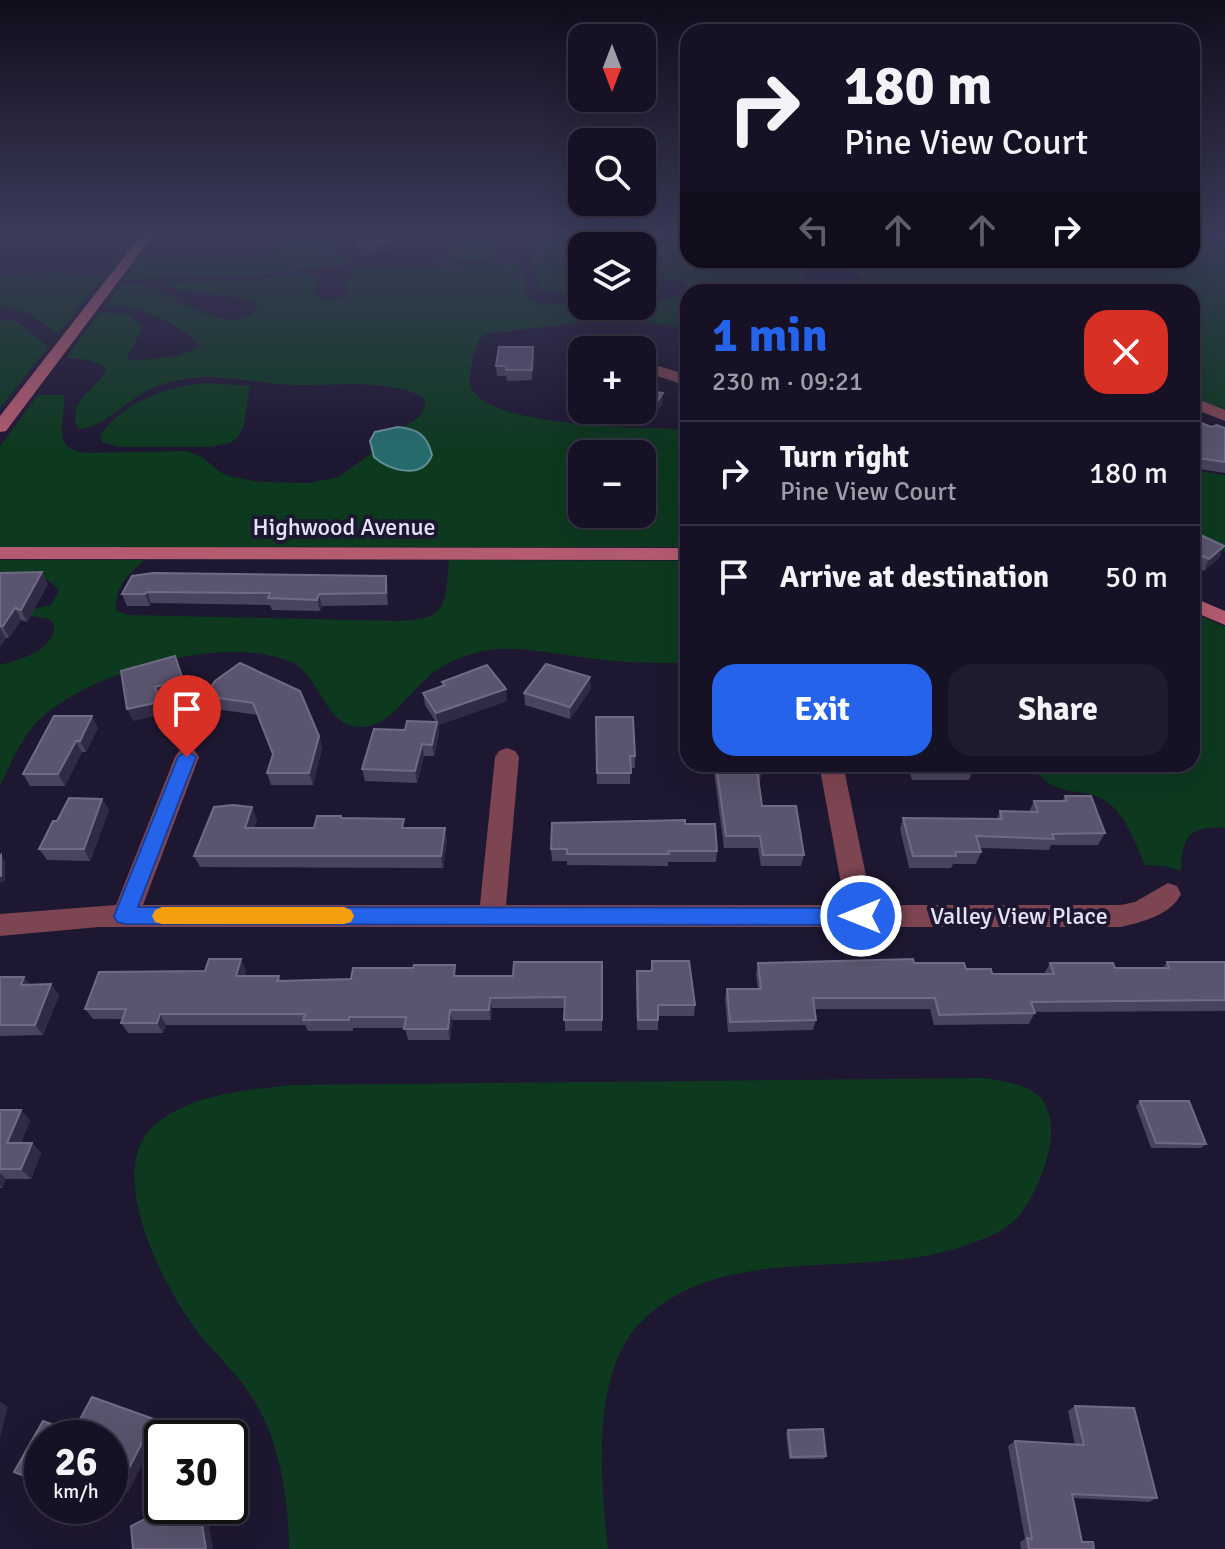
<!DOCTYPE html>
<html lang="en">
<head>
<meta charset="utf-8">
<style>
  :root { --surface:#161125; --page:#1f1a2d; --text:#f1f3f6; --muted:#9e9da7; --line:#353142; --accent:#2563eb }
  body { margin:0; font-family:Signika,sans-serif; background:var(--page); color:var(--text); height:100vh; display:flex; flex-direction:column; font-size:30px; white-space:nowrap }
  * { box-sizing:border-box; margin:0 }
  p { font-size:26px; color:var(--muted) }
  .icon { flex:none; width:44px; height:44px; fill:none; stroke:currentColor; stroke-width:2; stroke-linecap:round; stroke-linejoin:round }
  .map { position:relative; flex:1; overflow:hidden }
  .sheet { position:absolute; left:680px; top:284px; width:520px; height:488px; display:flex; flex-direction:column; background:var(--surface); border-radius:24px; box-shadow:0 8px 32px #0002,0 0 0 2px var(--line) }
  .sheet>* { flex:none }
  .hud { position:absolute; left:680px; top:24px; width:520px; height:244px; border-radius:24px; box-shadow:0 8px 32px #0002,0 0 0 2px var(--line); background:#161125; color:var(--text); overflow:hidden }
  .needle { width:52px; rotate:180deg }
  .fabs { position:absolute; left:568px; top:24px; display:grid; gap:16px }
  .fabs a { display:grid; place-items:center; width:88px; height:88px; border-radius:16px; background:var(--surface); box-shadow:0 8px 32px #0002,0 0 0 2px var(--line); font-size:40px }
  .speed { position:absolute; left:24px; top:1420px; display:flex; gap:16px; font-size:40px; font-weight:700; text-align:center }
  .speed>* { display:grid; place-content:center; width:104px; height:104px; border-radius:50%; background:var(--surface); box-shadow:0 8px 32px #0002,0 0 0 2px var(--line); line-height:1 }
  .speed small { font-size:20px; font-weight:400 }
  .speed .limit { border:4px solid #111; border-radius:12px; background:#fff; color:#111 }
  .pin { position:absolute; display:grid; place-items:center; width:68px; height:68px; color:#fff; margin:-82px -34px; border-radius:50% 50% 50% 0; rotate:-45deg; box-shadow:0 0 8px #0007 }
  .pin .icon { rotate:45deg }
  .me { position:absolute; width:88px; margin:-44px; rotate:270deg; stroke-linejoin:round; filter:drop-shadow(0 0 6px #0008) }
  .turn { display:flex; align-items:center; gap:28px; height:168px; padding:0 32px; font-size:36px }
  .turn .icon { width:104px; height:104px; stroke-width:2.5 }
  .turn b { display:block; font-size:56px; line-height:68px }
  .lanes { display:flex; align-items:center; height:76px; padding:0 32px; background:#0003; justify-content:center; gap:40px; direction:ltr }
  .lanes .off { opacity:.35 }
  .round { display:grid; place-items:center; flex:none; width:84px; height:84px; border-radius:24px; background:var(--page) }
  .head { display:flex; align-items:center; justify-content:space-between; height:136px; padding:0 32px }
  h1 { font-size:48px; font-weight:800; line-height:60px; color:var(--accent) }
  .cta { display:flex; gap:16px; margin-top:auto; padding:16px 32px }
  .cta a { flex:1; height:92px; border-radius:24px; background:var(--accent); color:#fff; font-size:32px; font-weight:800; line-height:92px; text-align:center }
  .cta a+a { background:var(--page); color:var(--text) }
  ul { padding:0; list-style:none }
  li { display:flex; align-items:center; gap:24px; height:104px; padding:0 32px; border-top:2px solid var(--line) }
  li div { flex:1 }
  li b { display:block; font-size:30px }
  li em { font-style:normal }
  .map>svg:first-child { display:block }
</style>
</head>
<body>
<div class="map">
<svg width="1225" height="1549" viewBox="0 0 1225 1549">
  <rect width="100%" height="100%" fill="#1e1731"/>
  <path fill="#0d391f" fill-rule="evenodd" d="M283,234H524L495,239L493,244L496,258L435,264L449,245L448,240L388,238L335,246L331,251L347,261L344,265L249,276L124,280L145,253C188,253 244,268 283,246Z
    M536,234H688V260H1192V234H1225V413L1192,399V292H869L857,272L840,268L804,270L797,292H691L684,281L642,278V246H582V287C569,293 553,296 539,290L538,270L531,259Z
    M512,261C530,270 524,280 525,297L538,303L642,306V301L688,296V328L617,318L485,334C475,343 473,355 471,368C470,375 468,384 473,391C500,428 643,428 688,429V547H0V446L38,395H64C66,420 48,450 88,453L187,451L202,457L222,473L232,477L261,482L309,483L338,477L372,453L386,466L402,470L431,450L423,435L404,427L419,417L426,405L423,397C386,378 336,386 296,385C243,384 213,367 157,386C131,395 103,430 78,429C66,401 96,390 106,370C98,359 79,359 66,358L100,312C116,313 136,313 142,329L127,357L131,361L178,356L199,347L196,340C165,317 144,308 105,306L121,285C129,285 139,283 146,285C170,293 240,346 258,304C233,291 193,298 160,283L261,279L307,272L319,277L313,292C323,303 336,300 350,295L346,285L354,268L410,269ZM582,454H642V514H582Z
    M52,273L104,276L58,334L27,312L0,307V275Z
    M0,320L16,321L48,347L0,408Z
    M207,383L250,386L244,425L238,437L230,443L209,447H119L102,442L100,436C123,401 168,386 207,383Z
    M1192,470L1225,475V552L1192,537Z
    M0,560H144C128,574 114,588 116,611L128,615L397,621C448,620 445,605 449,560L688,561V662C648,665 607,661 567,655C535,651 504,644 472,654C454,659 438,667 425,680C405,697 388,729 358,727C324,724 320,675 291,662C225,633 91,671 40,719C22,736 11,763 0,786V665C20,659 55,651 54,624L49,619L26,615L23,611L51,605L59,591C49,573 19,573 0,573Z
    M1192,612L1225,627V828C1189,825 1182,837 1181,871L1164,866L1145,865C1136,845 1128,820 1111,805C1083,781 1059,805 1030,764H1192Z
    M983,1078C1006,1082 1040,1084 1048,1111C1055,1133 1049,1155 1041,1176C1035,1190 1028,1206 1017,1218C1004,1232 982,1240 964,1246C860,1282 724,1239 641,1322C590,1374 601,1482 608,1549H289C289,1501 280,1443 255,1402C238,1372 209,1350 190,1321C159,1277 102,1164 158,1122C195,1094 247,1090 292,1085Z"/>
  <path fill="#266b6c" stroke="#608f95" stroke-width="2" d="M398,427C418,429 427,435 432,455C423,480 389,471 374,457L370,441L375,432Z"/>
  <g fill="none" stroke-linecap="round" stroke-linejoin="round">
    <path fill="#7d4552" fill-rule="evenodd" d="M642,361L688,375V386L642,371Z
      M1192,397L1225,410V421L1192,408Z
      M187,748L195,751L199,757L143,905H480L495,757L499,751L507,748L515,751L519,757L506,905H845L819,764H843L872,905H1121L1135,902L1168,883L1177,886L1181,894C1171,915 1142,922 1121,927H99L0,936V914L116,905L175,757L179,751Z"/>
    <path fill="#b45b70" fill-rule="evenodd" d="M142,234H154L6,431L0,432V416Z
      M0,547L688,548V560L0,559Z
      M1192,597L1225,611V625L1192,611Z"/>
  </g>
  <path fill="#49435e" d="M533,347L532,380L507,381L506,376H497L496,366Z
    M642,390L662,404L651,420L616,415V410H642Z
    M1192,419L1211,427L1225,428V473L1192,468Z
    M1192,531L1224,546L1219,558L1204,571L1192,565Z
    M42,572L48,584L27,622L21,620L9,638H6L0,646V573Z
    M132,576L388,588V605L322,606L320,611L272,610L270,605L151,603L150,606H127L122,594Z
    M215,681L319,736L322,748L313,785H271L267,773L273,755L257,715L209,708L205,696Z
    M442,682L507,701L438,725V724L439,734L434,756H424L417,783L365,781L362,769L405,730L436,722L425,705L423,693L443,686Z
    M591,689L570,719L525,705L524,693Z
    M54,716L98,728L86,752H82L65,786H30L23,774Z
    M596,717L635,756V768H630V784H597Z
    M713,764H761V770L760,782H758L762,806L804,855L801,866H761L758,848H724Z
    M907,764H972L973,769L969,780H912Z
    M1065,796L1105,833L1098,845H1051L1049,850L980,848L981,852L976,864H953L951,868H909L900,829L903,818L997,819L1000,811L1029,812L1034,801H1062Z
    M102,799L109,810L90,861L47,860L39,849L57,821Z
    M341,816L342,818L406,828L447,839L443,868L200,867L194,856L257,819L254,828H314Z
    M685,824L717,851L716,862H668V866L567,865V861H552L551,849Z
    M652,961L695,1005L694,1016H658V1030H637L636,982L651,971Z
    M602,962V1031H565V1008H492L491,1020H452L450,1040H408L405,1028H353V1031H308L305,1025H166L163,1033H128L121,1023L122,1019H93L85,1009L246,970L244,976H279L281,981L458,976H513Z
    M1167,962H1225V1011L1035,1012L1029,1024L934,1025L930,1009H815L816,1020L813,1030L728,1032L725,999L727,989H758L756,974L758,963H914L992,974H1044L1050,963L1115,968H1163Z
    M0,977L30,985L51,984L59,995L43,1035L0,1036Z
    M1140,1101L1206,1144L1201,1148H1151L1136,1106Z
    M0,1110L30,1120L21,1143H32L41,1153L31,1179H6L2,1188H0Z
    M1075,1406L1157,1498L1149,1502L1073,1498L1082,1542L1094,1549H1021L1020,1542L1025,1539L1008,1446L1015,1441L1075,1445L1068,1411Z
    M788,1430L826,1456L824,1459H789L786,1433Z"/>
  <path fill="#312a45" d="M393,234H397L391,250L360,255L359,247Z
    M663,393L662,404L651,420L652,409Z
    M1224,546L1219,558L1204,571L1209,559Z
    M42,572L48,584L27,622L21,610Z
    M386,576L388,588V605L386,593Z
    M147,592L151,603L150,606L145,594Z
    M319,594L322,606L320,611L317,600Z
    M15,608L21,620L9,638L3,626Z
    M0,628L6,638L0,646Z
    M175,656L187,691L160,699L165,714L133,721L127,709L155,687Z
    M590,677L591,689L570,719V707Z
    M506,689L507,701L438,725L436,713Z
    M92,716L98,728L86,752L80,741Z
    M437,722L439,734L434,756L432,745Z
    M319,736L322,748L313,785L309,773Z
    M76,741L82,752L65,786L58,774Z
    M422,744L424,756L417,783L415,771Z
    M697,764H705L696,772Z
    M102,799L109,810L90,861L84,849Z
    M252,807L257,819L250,839L245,828Z
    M445,828L447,839L443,868L441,856Z
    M1,855L5,861V881L0,883Z
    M241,959L246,970L241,987L236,976Z
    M24,977L33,988L21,985Z
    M51,984L59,995L43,1035L35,1025Z
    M490,998L492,1008L491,1020L489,1010Z
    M450,1010L452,1020L450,1040L448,1029Z
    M160,1014L166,1025L163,1033L157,1023Z
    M21,1110L30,1120L17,1153L7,1143Z
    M32,1143L41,1153L31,1179L21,1169Z
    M0,1173L6,1179L2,1188L0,1186Z
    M0,1402L8,1407L0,1438Z
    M154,1419L162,1425L128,1493L119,1488Z
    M199,1506H206L213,1549H206Z"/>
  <path fill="#5a546f" stroke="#706b84" stroke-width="2" d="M356,234H393L390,242L359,247Z
    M499,347H533L532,370H506V366H496Z
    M642,390L663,393L652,409L642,408Z
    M1192,419L1211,427L1217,425L1225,428V462L1192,457Z
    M1192,531L1224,546L1209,559L1192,551Z
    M42,572L21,610L15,608L3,626H0V573Z
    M153,573L386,576V593L319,594L317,600L268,598L270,593L147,592L145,594H122L132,576Z
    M175,656L183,680L155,687L160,702L127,709L121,671Z
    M240,663L300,691L319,736L309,773H267L273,754L253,703L205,696L215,681Z
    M546,664L590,677L570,707L524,693Z
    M487,665L506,689L436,713L423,693L445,685L442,682Z
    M54,716H92L80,741H76L58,774H23Z
    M596,717H633L635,756H630L631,773H597Z
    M407,721L437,722L432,745L422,744L415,771L362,769L374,729L405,730Z
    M716,764H761V770H757L762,806H796L804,855H763L760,836H726Z
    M914,764H972L973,769H915Z
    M1065,796H1091L1105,833L1052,834L1054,839L976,836L981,852H955L956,856H913L903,818L1002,819L1000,811L1038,812L1034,801H1067Z
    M69,798L102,799L84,849H39L53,821H57Z
    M233,805L252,807L245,828H314L317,816H341V818L404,819L402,828H445L441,856H194L214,807Z
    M685,820V824H715L717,851H668L669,854H567V849H551L552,823Z
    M1,855V876H0V856Z
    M209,959H241L236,976H279L277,981L351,979L353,968H413L414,965H455L454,976H513L514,962H602V1020H564L565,997L490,998L489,1010H450L448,1029H404L406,1017H349V1020H303L305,1014H160L157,1023H121L126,1009H85L99,972L205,971Z
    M913,959L914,963H964L966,969H991L992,974H1054L1050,963H1113L1115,968H1169L1167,962H1225V1000L1031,1002L1035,1013L939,1015L935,998H813L816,1020L730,1022L727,989H761L758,963Z
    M652,961H689L695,1005H658V1020H638L637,971H652Z
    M0,977H24L21,985L51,984L35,1025H0Z
    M1140,1101H1189L1206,1144L1156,1143Z
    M0,1110H21L7,1143H32L21,1169H0Z
    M92,1397L154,1419L119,1488L110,1485V1438H42V1487L30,1483L32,1479L14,1472L43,1421L73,1432Z
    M1075,1406L1134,1408L1157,1498L1072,1494L1082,1542H1093L1094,1549H1029L1027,1538L1032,1539L1015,1441L1084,1445Z
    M823,1429L826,1456L791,1457L788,1430Z
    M171,1506H199L206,1549H133L131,1526Z"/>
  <linearGradient id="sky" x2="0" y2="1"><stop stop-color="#100d1b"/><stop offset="0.52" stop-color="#3b3c5a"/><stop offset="1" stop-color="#3b3c5a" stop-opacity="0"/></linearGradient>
  <rect width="1225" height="451" fill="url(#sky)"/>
  <path fill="#2563eb" stroke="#184099" stroke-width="2" d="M187,751L196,757L138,907L861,908L868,910L871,916L868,922L861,925L125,924L117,922L114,916L178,757Z"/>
  <path fill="#f59e0b" d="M162,907H344L351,910L354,916L351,922L344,924H162L155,922L152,916L155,910Z"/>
  <g text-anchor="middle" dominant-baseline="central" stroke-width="8" stroke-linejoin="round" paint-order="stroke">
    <g font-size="24" fill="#e6e3f5" stroke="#1e1731">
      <text x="344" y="527">Highwood Avenue</text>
      <text x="1019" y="916">Valley View Place</text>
    </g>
  </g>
</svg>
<div class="fabs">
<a><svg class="needle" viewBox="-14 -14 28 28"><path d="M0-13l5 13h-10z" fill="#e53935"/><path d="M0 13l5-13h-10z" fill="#9e9da7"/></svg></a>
<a><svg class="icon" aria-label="search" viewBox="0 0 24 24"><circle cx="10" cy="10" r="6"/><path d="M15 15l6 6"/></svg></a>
<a><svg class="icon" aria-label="layers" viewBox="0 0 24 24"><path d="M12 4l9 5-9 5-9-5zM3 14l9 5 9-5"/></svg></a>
<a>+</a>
<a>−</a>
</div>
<div class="speed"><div>26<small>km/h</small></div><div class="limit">30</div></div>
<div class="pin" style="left:187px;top:757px;background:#d93025"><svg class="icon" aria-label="arrive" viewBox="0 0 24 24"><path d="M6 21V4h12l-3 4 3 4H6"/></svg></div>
<svg class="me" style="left:861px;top:916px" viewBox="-20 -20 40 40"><circle r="17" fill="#2563eb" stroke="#fff" stroke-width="3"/><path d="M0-11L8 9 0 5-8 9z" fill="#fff"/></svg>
<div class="hud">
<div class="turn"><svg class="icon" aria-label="right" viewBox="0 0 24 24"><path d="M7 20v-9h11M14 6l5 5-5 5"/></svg><div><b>180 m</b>Pine View Court</div></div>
<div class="lanes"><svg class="icon off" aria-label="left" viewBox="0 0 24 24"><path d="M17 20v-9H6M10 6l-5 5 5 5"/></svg><svg class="icon off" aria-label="ahead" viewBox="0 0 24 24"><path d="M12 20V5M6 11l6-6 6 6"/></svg><svg class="icon off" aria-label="ahead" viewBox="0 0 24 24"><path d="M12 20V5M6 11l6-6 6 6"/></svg><svg class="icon" aria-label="right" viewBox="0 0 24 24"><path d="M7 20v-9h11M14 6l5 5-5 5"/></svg></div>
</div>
<section class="sheet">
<div class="head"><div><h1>1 min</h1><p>230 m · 09:21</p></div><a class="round" style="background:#d93025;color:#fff"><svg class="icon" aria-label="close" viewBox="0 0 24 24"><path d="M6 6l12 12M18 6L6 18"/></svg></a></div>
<ul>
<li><svg class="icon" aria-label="right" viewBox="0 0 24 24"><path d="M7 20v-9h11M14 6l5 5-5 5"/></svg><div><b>Turn right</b><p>Pine View Court</p></div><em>180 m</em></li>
<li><svg class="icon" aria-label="arrive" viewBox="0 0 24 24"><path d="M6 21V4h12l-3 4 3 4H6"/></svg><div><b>Arrive at destination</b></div><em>50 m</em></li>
</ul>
<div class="cta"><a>Exit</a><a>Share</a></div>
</section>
</div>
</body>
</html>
